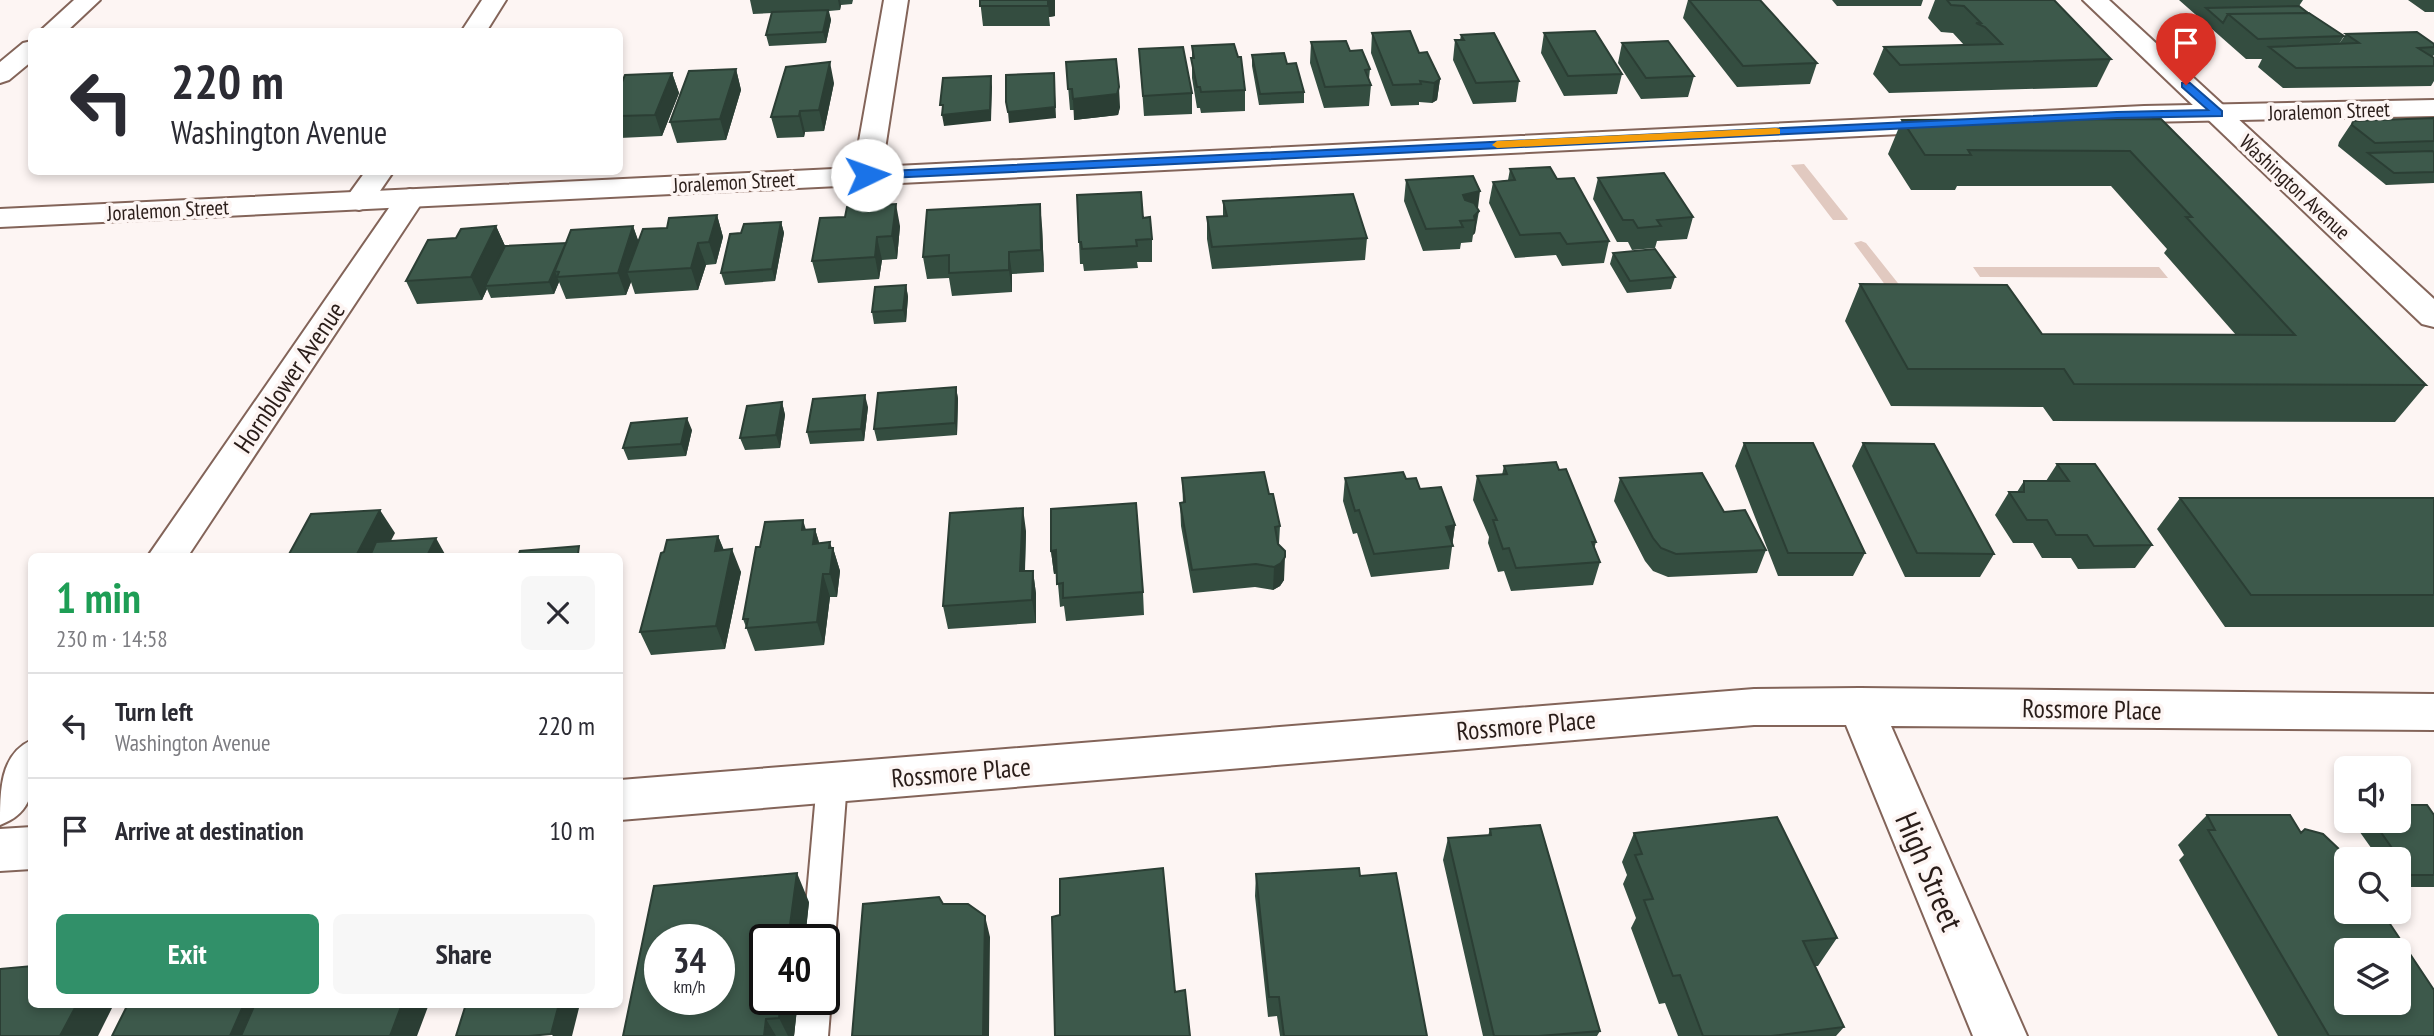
<!DOCTYPE html>
<html lang="en">
<head>
<meta charset="utf-8">
<style>
  :root { --surface:#fff; --page:#f7f7f7; --text:#2b2b33; --muted:#7c7c81; --line:#e1e1e2; --accent:#319069 }
  body { margin:0; font-family:"PT Sans Narrow",sans-serif; background:var(--page); color:var(--text); height:100vh; display:flex; flex-direction:column; font-size:26px; white-space:nowrap }
  * { box-sizing:border-box; margin:0 }
  p { font-size:23px; color:var(--muted) }
  .icon { flex:none; width:38px; height:38px; fill:none; stroke:currentColor; stroke-width:2; stroke-linecap:round; stroke-linejoin:round }
  .map { position:relative; flex:1; overflow:hidden }
  .panel { position:absolute; left:28px; top:553px; width:595px; height:455px; display:flex; flex-direction:column; background:var(--surface); border-radius:10px; box-shadow:0 4px 10px #0003 }
  .panel>* { flex:none }
  .guide { position:absolute; left:28px; top:28px; width:595px; height:147px; border-radius:10px; box-shadow:0 4px 10px #0003; background:#fff; color:var(--text); overflow:hidden }
  .tools { position:absolute; left:2334px; top:756px; display:grid; gap:14px }
  .tools a { display:grid; place-items:center; width:77px; height:77px; border-radius:10px; background:var(--surface); box-shadow:0 4px 10px #0003; font-size:35px }
  .speed { position:absolute; left:644px; top:924px; display:flex; gap:14px; font-size:35px; font-weight:700; text-align:center }
  .speed>* { display:grid; place-content:center; width:91px; height:91px; border-radius:50%; background:var(--surface); box-shadow:0 4px 10px #0003; line-height:1 }
  .speed small { font-size:18px; font-weight:400 }
  .speed .limit { border:4px solid #111; border-radius:10px; background:#fff; color:#111 }
  .pin { position:absolute; display:grid; place-items:center; width:60px; height:60px; color:#fff; margin:-72px -30px; border-radius:50% 50% 50% 0; rotate:-45deg; box-shadow:0 0 7px #0007 }
  .pin .icon { rotate:45deg }
  .me { position:absolute; width:77px; margin:-38px; rotate:87deg; stroke-linejoin:round; filter:drop-shadow(0 0 5px #0008) }
  .turn { display:flex; align-items:center; gap:24px; height:147px; padding:0 28px; font-size:32px }
  .turn .icon { width:91px; height:91px; stroke-width:2.5 }
  .turn b { display:block; font-size:49px; line-height:60px }
  .round { display:grid; place-items:center; flex:none; width:74px; height:74px; border-radius:10px; background:var(--page) }
  .headline { display:flex; align-items:center; justify-content:space-between; height:119px; padding:0 28px }
  h1 { font-size:42px; font-weight:800; line-height:52px; color:#1e9e55 }
  .button { display:flex; gap:14px; margin-top:auto; padding:14px 28px }
  .button a { flex:1; height:80px; border-radius:10px; background:var(--accent); color:#fff; font-size:28px; font-weight:800; line-height:80px; text-align:center }
  .button a+a { background:var(--page); color:var(--text) }
  ul { padding:0; list-style:none }
  li { display:flex; align-items:center; gap:21px; height:105px; padding:0 28px; border-top:2px solid var(--line) }
  li div { flex:1 }
  li b { display:block; font-size:26px }
  li em { font-style:normal }
  .map>svg:first-child { display:block }
</style>
</head>
<body>
<div class="map">
<svg width="2434" height="1036" viewBox="0 0 2434 1036">
  <rect width="100%" height="100%" fill="#fdf5f3"/>
  <path fill="#e1c9c0" d="M1804,164L1848,219L1847,220H1833L1791,165Z
    M1861,241L1866,243L1909,297L1912,321L1854,243Z
    M1973,267H2159L2168,278L1985,277H1980Z"/>
  <g fill="none" stroke-linecap="round" stroke-linejoin="round">
    <defs>
      <path id="service" d="M832,770L842,773L847,782L835,940L830,951L824,953V940H803L817,782L822,773Z
        M824,987L831,999L828,1036H794L797,999H824Z"/>
      <path id="minor" d="M74,0H100L66,32H39Z
        M482,0H506L486,32H461Z
        M884,0H908L881,175L877,181L867,184L857,181L853,175Z
        M32,41V61L9,80L0,83V62L23,43Z
        M365,172H393L369,207L359,210L349,207L344,201Z
        M410,189L420,192L425,198L188,556H148L400,192Z
        M1860,688L2434,694V730L1891,726L2027,1036H1973L1846,725H1754L620,820V780L1754,689Z
        M32,740C32,777 41,810 0,825C0,790 0,754 32,740Z
        M32,827V869L0,871V829Z"/>
      <path id="tertiary" d="M2434,100V116L2144,122L0,227V209L2144,106Z"/>
      <path id="secondary" d="M2083,0H2109L2434,299V327L2422,324Z"/>
    </defs>
    <use href="#service" stroke="#836459" stroke-width="4"/>
    <use href="#minor" stroke="#836459" stroke-width="4"/>
    <use href="#tertiary" stroke="#836459" stroke-width="4"/>
    <use href="#secondary" stroke="#836459" stroke-width="4"/>
    <use href="#service" fill="#fff" fill-rule="evenodd"/>
    <use href="#minor" fill="#fff" fill-rule="evenodd"/>
    <use href="#tertiary" fill="#fff" fill-rule="evenodd"/>
    <use href="#secondary" fill="#fff" fill-rule="evenodd"/>
  </g>
  <path fill="#344d40" d="M750,0H853L852,4L841,5L840,10L829,11L831,20L826,43L769,46L766,35L772,13L753,14Z
    M980,0H1055V16L1049,17L1050,26H983Z
    M1688,0H1760L1817,63L1810,84L1737,87L1683,18Z
    M1832,0H1923L1921,6H1837Z
    M1935,0H2054L2111,59L2097,87L1889,93L1873,74L1884,47L1964,45L1953,33L1941,32L1928,18Z
    M2179,0H2303L2299,6L2344,36L2339,44L2346,34L2434,44V55L2432,57L2434,58V81L2431,86L2283,88L2258,67L2262,59H2246Z
    M2408,0H2434V12H2425Z
    M1372,33L1419,53L1440,79L1437,100L1432,103L1419,102V105L1391,106L1371,53Z
    M1544,33L1622,74L1617,94L1564,96L1541,53Z
    M1461,35L1519,81L1516,102L1473,104L1453,60L1455,40H1460Z
    M1311,42L1350,51L1370,69L1369,79L1371,85L1369,106L1324,108L1310,63Z
    M1622,43L1694,76L1688,97L1641,99L1618,63Z
    M1192,46L1245,90V111L1201,113L1200,108H1197L1192,78Z
    M1139,49L1192,93V114L1144,116Z
    M1252,55L1287,64L1304,92V103L1259,105L1252,66Z
    M1066,62L1120,107L1118,115L1074,120V110H1070Z
    M736,69L741,90L726,140L677,143L670,122Z
    M620,72L622,80L672,73L679,93L662,136L620,138Z
    M834,83L824,131L805,132L804,137L777,138L771,117Z
    M2434,118V183L2386,185L2338,146L2339,142L2353,121Z
    M2161,119L2426,385L2395,422L2053,421L2043,407L1891,406L1845,321L1860,284L2042,334L2236,335L2164,253L2167,249L2111,186H1957L1955,190H1911L1888,154L1902,120Z
    M1510,169L1557,179L1609,241L1604,263L1562,266L1556,255L1515,258L1489,203L1493,182L1508,180Z
    M1598,178L1693,217L1687,239L1657,241L1655,248L1632,250L1628,242H1617L1593,199Z
    M1406,180L1477,209L1479,211L1475,233L1473,235L1472,242L1461,243L1460,249L1423,251L1404,201Z
    M1223,201L1367,238L1365,260L1212,269L1207,239V217L1223,216Z
    M717,215L723,237L716,264L706,265L698,290L635,294L631,282L626,295L566,299L559,282L554,294L491,298L487,289L482,300L417,304L406,281L456,238L496,226L505,246L566,243L633,226L638,241L667,228Z
    M1143,218L1152,239V262H1137L1138,268L1084,271L1083,264H1080L1079,242Z
    M781,222L784,233L775,281L725,285L721,273L741,233Z
    M900,226L897,259L882,260L879,279L818,283L812,261Z
    M1042,226L1044,272L1012,274V292L952,296L949,278L927,279L923,257Z
    M1613,253L1675,277L1671,289L1627,293L1610,264Z
    M906,285L908,297L906,322L874,324L872,312Z
    M956,387L958,399L957,435L877,441L874,429Z
    M782,402L785,415L780,448L745,450L740,438Z
    M868,407L864,441L810,444L807,432Z
    M692,430L686,456L628,460L623,448Z
    M1744,443L1865,553L1853,576H1778L1735,466Z
    M1863,443L1994,554L1980,577H1905L1852,466Z
    M2057,464L2152,545L2135,568L2078,569L2071,558H2042L2033,543H2013L1995,515L2009,492H2017L2024,481H2046Z
    M1504,466L1559,470L1596,542L1594,549L1600,562L1593,585L1511,591L1504,571L1498,572L1488,543L1489,537L1473,500L1477,476L1502,475Z
    M1182,478L1269,494L1280,526L1279,544L1284,580L1280,586L1273,590L1255,587L1193,593L1181,526L1180,503H1183Z
    M1345,478L1406,479L1420,489L1455,525L1449,569L1371,577L1357,533L1353,534L1343,501Z
    M1620,478L1724,512L1766,550L1757,573L1668,577L1653,571L1645,561L1614,501Z
    M2180,498H2434V627H2225L2157,529Z
    M815,529L819,543L833,548L840,571L837,597H830L824,645L755,651L743,619L760,547L806,530Z
    M1026,531L1025,571H1033L1036,594V623L948,629L943,606Z
    M718,536L724,550L741,572L725,649L651,655L640,632L664,552Z
    M1051,551L1143,592L1144,615L1066,621L1064,606L1060,607L1057,573L1054,574Z
    M2207,815L2434,1036H2278L2179,860L2184,855L2178,845Z
    M2434,815V887H2399V859H2379L2352,821H2399Z
    M1490,829L1600,1031L1597,1036H1483L1443,860L1448,838L1488,836Z
    M1634,833L1837,938L1818,966H1815L1844,1027L1836,1036H1678L1665,1003L1659,1004L1631,928L1636,918L1623,884L1627,875L1622,862Z
    M1256,874L1360,876L1427,1036H1280L1277,1016L1268,1017L1255,896Z
    M809,902L794,1036H623Z"/>
  <path fill="#2b3e34" d="M838,0H840L841,5L840,10Z
    M1048,0H1055V16L1049,17Z
    M828,10L831,20L826,43L823,32Z
    M830,62L834,83L824,131L819,110Z
    M736,69L741,90L726,140L720,119Z
    M620,72L626,90L620,103Z
    M672,73L679,93L662,136L655,115Z
    M1054,73L1056,118L1009,123L1008,112Z
    M991,76L992,87L991,121L944,126L942,115Z
    M1440,79L1437,100L1432,103L1434,83Z
    M1119,87L1120,107L1118,115L1074,120L1073,99Z
    M800,111L805,132L804,137L799,116Z
    M1480,191L1475,233L1473,235L1475,220L1460,217L1463,195Z
    M896,204L900,226L897,259L892,236Z
    M1040,204L1042,226L1044,272L1041,250Z
    M717,215L723,237L716,264L709,242Z
    M781,222L784,233L775,281L772,269Z
    M496,226L506,248L485,286L487,289L482,300L471,277Z
    M633,226L641,248L627,272L631,282L626,295L618,273Z
    M877,237L882,260L879,279L875,257Z
    M566,243L559,272L555,271L559,282L554,294L549,282Z
    M698,243L706,265L698,290L691,268Z
    M1009,252L1012,274V292L1009,270Z
    M906,285L908,297L906,322L903,310Z
    M956,387L958,399L957,435L955,423Z
    M865,395L868,407L864,441L861,429Z
    M782,402L785,415L780,448L776,435Z
    M687,418L692,430L686,456L681,444Z
    M1023,508L1026,531L1024,595L1020,571Z
    M380,510L395,533L383,556H356Z
    M803,520L810,543L802,530Z
    M1455,525L1452,546L1446,527Z
    M815,529L822,552L813,544Z
    M718,536L727,559L715,551Z
    M436,538L446,556H427Z
    M830,542L833,552V548L840,571L837,597L830,574Z
    M732,549L741,572L725,649L716,626Z
    M1056,550L1059,573L1054,574L1051,551Z
    M1285,557L1284,580L1280,586L1273,590L1274,567Z
    M1033,571L1036,594V623L1032,600Z
    M823,574L830,597L824,645L817,622Z
    M797,873L809,902L805,940H788Z
    M985,916L990,937L989,1036H983Z
    M781,999H798L794,1036H788L779,1018Z
    M77,1004H114L98,1036H60Z
    M244,1004H275L262,1036H230Z
    M402,1004H429L417,1036H390Z
    M559,1004H580L572,1036H553L551,1034Z
    M766,1019L776,1036H764Z"/>
  <path fill="#3d594b" stroke="#2b3e34" stroke-width="2" fill-rule="evenodd" d="M980,0H1048V6H980Z
    M1689,0H1760L1817,63L1743,66Z
    M1947,0H2054L2111,59L1900,65L1884,47L2002,44L1985,27L1976,23H1981L1964,6L1951,5Z
    M2299,6L2308,13L2228,14L2223,23L2206,8Z
    M828,10L823,32L766,35L772,12Z
    M2309,13L2344,36L2258,39L2228,14Z
    M1410,31L1419,53L1427,52L1440,79L1434,83L1420,81L1421,84L1393,85L1372,33Z
    M1595,31L1622,74L1568,76L1544,33Z
    M2417,32L2434,44V47L2418,48L2434,58V66L2296,68L2269,47L2359,43L2346,34Z
    M1494,33L1519,81L1476,83L1455,40H1464L1461,35Z
    M1346,41L1350,51L1362,50L1370,69L1365,70L1371,85L1325,87L1311,42Z
    M1668,41L1694,76L1646,78L1622,43Z
    M1234,44L1238,57H1241L1245,90L1201,92L1200,87H1197L1191,58H1194L1192,46Z
    M1183,47L1192,93L1143,96L1139,49Z
    M1284,53L1287,64L1296,63L1304,92L1260,94L1252,55Z
    M1116,59L1119,87L1117,94L1073,99L1072,89H1068L1066,62Z
    M830,62L819,110L800,111L799,116L771,117L786,67Z
    M736,69L720,119L670,122L689,71Z
    M672,73L655,115L620,116V87L625,75Z
    M1054,73L1055,107L1008,112L1006,102V75Z
    M991,76L990,110L942,115L943,105H940L943,78Z
    M2434,118V141L2375,143L2352,125L2353,121Z
    M2161,119L2426,385L2074,384L2064,369H1908L1860,284L2007,285L2042,334L2295,335L2186,217H2192L2130,151L1968,150L1971,155H1925L1902,120Z
    M2432,151L2434,152V172L2394,173L2368,153Z
    M1550,167L1557,179L1574,178L1609,241L1567,244L1560,233L1520,235L1493,182L1515,180L1510,169Z
    M1664,173L1693,217L1657,220L1661,226L1638,228L1633,220H1623L1598,178Z
    M1473,176L1480,191L1463,195L1465,200L1474,203L1479,211L1474,216L1475,220L1460,221L1463,227L1426,229L1406,180Z
    M1141,192L1143,218L1150,217L1152,239L1136,240L1137,246L1082,249L1081,242H1079L1077,195Z
    M1353,194L1367,238L1212,247L1207,217L1227,216L1223,201Z
    M896,204L892,236L877,237L875,257L812,261L820,218L845,217L847,207Z
    M1040,204L1041,250L1009,252V270L949,273V255L923,257L927,210Z
    M717,215L709,242L698,243L691,268L627,272L643,229L667,228L669,218Z
    M781,222L772,269L721,273L730,234L741,233L744,224Z
    M496,226L471,277L406,281L428,240L456,238L461,229Z
    M633,226L618,273L557,277L559,272L555,271L571,230Z
    M566,243L549,282L485,286L505,246Z
    M1655,249L1675,277L1630,281L1613,253Z
    M906,285L903,310L872,312L875,287Z
    M956,387L955,423L874,429L878,393Z
    M865,395L861,429L807,432L813,399Z
    M782,402L776,435L740,438L747,406Z
    M687,418L681,444L623,448L631,423Z
    M1744,443H1813L1865,553H1788Z
    M1863,443L1934,444L1994,554L1917,553Z
    M1556,462L1559,470L1566,469L1596,542H1592L1600,562L1516,568L1509,548L1503,549L1493,520H1497L1477,476L1507,474L1504,466Z
    M2057,464H2095L2152,545L2094,546L2087,535H2056L2047,520H2027L2009,492H2024V481H2069Z
    M1264,472L1269,494H1273L1280,526L1275,527L1278,544L1285,551V557L1281,563L1274,567L1256,564L1192,570L1180,503L1185,502L1182,478Z
    M1403,472L1406,479L1416,478L1420,489L1441,487L1455,525L1446,527L1453,546L1374,554L1359,510L1355,511L1345,478Z
    M1702,473L1724,512L1745,510L1766,550L1676,554L1661,548L1653,538L1620,478Z
    M2180,498H2434V595H2251Z
    M1136,503L1143,592L1063,598V583L1057,584L1056,550L1051,551V509Z
    M1023,508L1020,571H1033L1032,600L943,606L950,513Z
    M380,510L356,556H288L311,514Z
    M803,520L802,530L815,529L813,544L830,542L829,548H833L830,574H823L817,622L746,628L748,619H743L756,547H760L765,522Z
    M718,536L715,551L732,549L716,626L640,632L661,553L664,552L667,540Z
    M436,538L427,556H370L376,542Z
    M579,546L578,554H594V556H518L520,551Z
    M2399,805H2427L2434,815V875H2411L2373,821H2399Z
    M2207,815H2290L2301,833L2305,829L2323,834L2341,851L2347,859V912H2382L2434,990V1036H2329L2208,830H2215ZM2347,950H2399V1003H2347Z
    M1777,817L1837,938L1803,941L1844,1027L1771,1036H1703L1680,975L1673,976L1644,900L1653,899L1635,855L1642,854L1634,833Z
    M1540,825L1600,1031L1539,1036H1494L1448,838L1491,835L1490,829Z
    M1163,868L1175,992L1185,990L1190,1036H1055L1052,917L1060,915V879Z
    M1359,868L1360,876L1396,873L1427,1036H1284L1279,997H1269L1256,874Z
    M797,873L788,940H765V999H781L779,1018L766,1019L764,1036H623L654,886ZM660,940H719V999H660Z
    M939,897L943,904H968L985,916L983,1036H852L863,904Z
    M32,966V1004H77L60,1036H0V969Z
    M128,1004H244L230,1036H112Z
    M255,1004H402L390,1036H241Z
    M466,1004H559L551,1034L529,1036H456Z"/>
  <path fill="#1a73e8" stroke="#114b97" stroke-width="2" d="M2182,83H2190L2222,111V116L2117,118L867,179L861,175L867,172L2117,112L2208,110L2182,87Z"/>
  <path fill="#f59e0b" d="M1776,128L1780,129V134L1497,148L1492,145L1497,141Z"/>
  <g text-anchor="middle" dominant-baseline="central" stroke-width="7" stroke-linejoin="round" paint-order="stroke">
    <g font-size="21" fill="#2a1d19" stroke="#fdf5f3">
      <text transform="translate(2329 111) rotate(-2)">Joralemon Street</text>
      <text transform="translate(734 182) rotate(-3)">Joralemon Street</text>
      <text transform="translate(2295 187) rotate(43)">Washington Avenue</text>
      <text transform="translate(168 210) rotate(-3)">Joralemon Street</text>
    </g>
    <g font-size="26" fill="#2a1d19" stroke="#fdf5f3">
      <text transform="translate(289 377) rotate(-56)">Hornblower Avenue</text>
      <text transform="translate(2092 709) rotate(1)">Rossmore Place</text>
      <text transform="translate(1526 725) rotate(-5)">Rossmore Place</text>
      <text transform="translate(961 772) rotate(-5)">Rossmore Place</text>
    </g>
    <g font-size="32" fill="#2a1d19" stroke="#fdf5f3">
      <text transform="translate(1930 871) rotate(67)">High Street</text>
    </g>
  </g>
</svg>
<div class="tools">
<a><svg class="icon" aria-label="sound" viewBox="0 0 24 24"><path d="M4 9h4l5-4v14l-5-4H4zM17 9q2 3 0 6"/></svg></a>
<a><svg class="icon" aria-label="search" viewBox="0 0 24 24"><circle cx="10" cy="10" r="6"/><path d="M15 15l6 6"/></svg></a>
<a><svg class="icon" aria-label="layers" viewBox="0 0 24 24"><path d="M12 4l9 5-9 5-9-5zM3 14l9 5 9-5"/></svg></a>
</div>
<div class="speed"><div>34<small>km/h</small></div><div class="limit">40</div></div>
<div class="pin" style="left:2186px;top:85px;background:#d93025"><svg class="icon" aria-label="arrive" viewBox="0 0 24 24"><path d="M6 21V4h12l-3 4 3 4H6"/></svg></div>
<svg class="me" style="left:867px;top:175px" viewBox="-20 -20 40 40"><circle r="19" fill="#fff"/><path d="M0-13L10 11 0 6-10 11z" fill="#1a73e8"/></svg>
<div class="guide">
<div class="turn"><svg class="icon" aria-label="left" viewBox="0 0 24 24"><path d="M17 20v-9H6M10 6l-5 5 5 5"/></svg><div><b>220 m</b>Washington Avenue</div></div>
</div>
<section class="panel">
<div class="headline"><div><h1>1 min</h1><p>230 m · 14:58</p></div><a class="round"><svg class="icon" aria-label="close" viewBox="0 0 24 24"><path d="M6 6l12 12M18 6L6 18"/></svg></a></div>
<ul>
<li><svg class="icon" aria-label="left" viewBox="0 0 24 24"><path d="M17 20v-9H6M10 6l-5 5 5 5"/></svg><div><b>Turn left</b><p>Washington Avenue</p></div><em>220 m</em></li>
<li><svg class="icon" aria-label="arrive" viewBox="0 0 24 24"><path d="M6 21V4h12l-3 4 3 4H6"/></svg><div><b>Arrive at destination</b></div><em>10 m</em></li>
</ul>
<div class="button"><a>Exit</a><a>Share</a></div>
</section>
</div>
</body>
</html>
